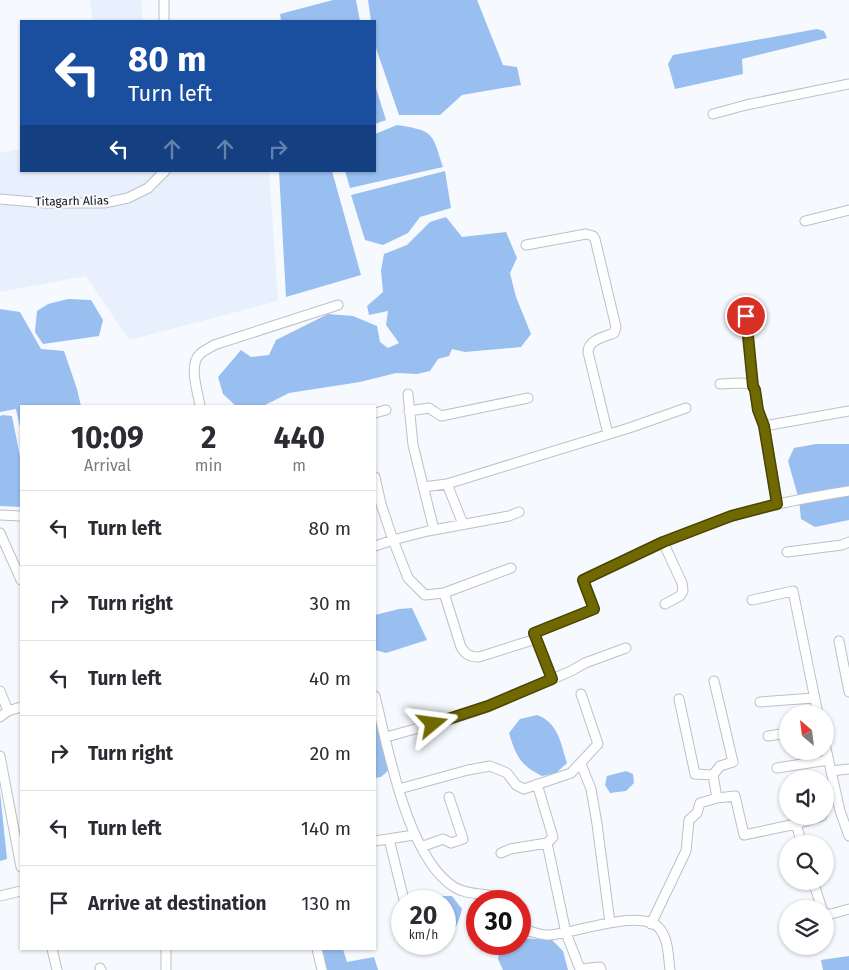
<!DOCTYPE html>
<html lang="en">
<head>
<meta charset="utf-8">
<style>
  :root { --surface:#fff; --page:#f7f7f7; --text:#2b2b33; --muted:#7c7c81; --line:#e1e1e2 }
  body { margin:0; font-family:"Fira Sans",sans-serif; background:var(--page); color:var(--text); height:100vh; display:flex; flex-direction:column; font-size:19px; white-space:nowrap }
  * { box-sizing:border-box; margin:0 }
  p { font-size:16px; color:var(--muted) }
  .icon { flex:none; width:28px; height:28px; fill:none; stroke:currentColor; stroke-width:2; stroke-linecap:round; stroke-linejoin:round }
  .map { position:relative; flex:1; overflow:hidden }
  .sheet { position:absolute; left:20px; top:405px; width:356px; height:545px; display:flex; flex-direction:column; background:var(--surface); border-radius:0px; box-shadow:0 1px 4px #0004 }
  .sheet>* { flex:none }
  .top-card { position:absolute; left:20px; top:20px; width:356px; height:152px; border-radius:0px; box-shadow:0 1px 4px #0004; background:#1a4fa0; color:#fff; overflow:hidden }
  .needle { width:32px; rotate:332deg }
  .tools { position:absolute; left:779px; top:705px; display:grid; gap:10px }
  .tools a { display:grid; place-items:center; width:55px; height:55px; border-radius:50%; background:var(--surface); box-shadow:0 1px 4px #0004; font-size:25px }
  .speed { position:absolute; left:391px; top:890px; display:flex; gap:10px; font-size:25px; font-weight:700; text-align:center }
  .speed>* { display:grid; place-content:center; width:65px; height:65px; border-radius:50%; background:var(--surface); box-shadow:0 1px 4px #0004; line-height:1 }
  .speed small { font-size:12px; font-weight:400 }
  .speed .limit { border:8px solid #d22; background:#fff; color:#111 }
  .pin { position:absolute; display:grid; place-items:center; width:42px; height:42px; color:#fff; margin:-21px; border:2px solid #fff; border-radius:50%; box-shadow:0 1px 5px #0007 }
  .me { position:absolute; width:55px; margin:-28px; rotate:74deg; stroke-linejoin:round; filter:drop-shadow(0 0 4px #0008) }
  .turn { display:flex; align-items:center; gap:18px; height:105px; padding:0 25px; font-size:22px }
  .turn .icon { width:65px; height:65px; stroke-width:2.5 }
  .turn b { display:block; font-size:35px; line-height:42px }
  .lanes { display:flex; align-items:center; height:48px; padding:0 25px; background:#0003; justify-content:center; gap:25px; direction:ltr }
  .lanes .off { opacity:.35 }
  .eta { display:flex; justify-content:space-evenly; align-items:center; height:85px; text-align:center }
  .eta b { font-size:30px; font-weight:700; line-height:35px }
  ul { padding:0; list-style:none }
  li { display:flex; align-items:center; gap:15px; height:75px; padding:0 25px; border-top:1px solid var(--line) }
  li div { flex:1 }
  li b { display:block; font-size:19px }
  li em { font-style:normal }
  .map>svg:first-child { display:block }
</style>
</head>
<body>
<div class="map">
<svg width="849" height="970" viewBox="0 0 849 970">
  <rect width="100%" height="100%" fill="#f6f9fe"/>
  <path fill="#e7f0fc" d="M90,0H141L143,21H93Z
    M21,149V171H269L278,301L129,340L86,276L0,292V153Z"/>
  <path fill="#99bff0" d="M333,0H356L360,21H281L280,14Z
    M368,0H477L503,65L517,67L521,85L462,95L440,115H399L376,48L375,21H371Z
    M817,29L824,31L827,38L742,59L743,74L675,89L668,64L673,55Z
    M375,85L386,120L375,124Z
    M397,125C434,131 432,132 443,167L350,188L345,171H375V134Z
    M279,171H332L361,275L286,297Z
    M445,171L451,208L420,217L408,233L383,245L365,240L351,195Z
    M446,217L462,237L506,232L517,258L510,273L516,297L531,334L521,347L465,352L452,349L449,356L438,359L430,371L417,374L396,373L360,382L289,393L263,406H236L223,394L218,377L241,350L251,357L269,355L276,340L328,314L353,316L377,326L380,342L388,348L399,343L386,325L388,311L369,315L367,306L383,292L381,270L384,254L407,245L430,222Z
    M68,299L91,300L103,320L99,336L43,344L35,332L37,311L48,304Z
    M0,309L20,312L41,349L64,351L77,389L81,406H21V432L16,409L0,412Z
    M3,415L12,416L21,462V507L0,506V416Z
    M816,444H849V520L815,527L801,519L799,500L788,461L794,448Z
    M412,608L427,640L386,653L375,650V615L399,609Z
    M375,713L390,769L381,777L375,778Z
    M537,715C558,722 561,744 567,763L556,773L542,776C520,765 516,756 509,733L520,719Z
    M626,771L633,774L634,783L626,791L610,793L605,785L607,776Z
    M0,792L7,859L0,861Z
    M432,896H452L462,909C459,921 456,931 445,937V901H416L421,898Z
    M522,938L552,940L563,951L568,970H503L498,959L501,947L509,944H520V939Z
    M321,949H343L347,962L374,957L378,970H326Z
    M849,956V970H823L821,960Z"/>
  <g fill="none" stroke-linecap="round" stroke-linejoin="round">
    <defs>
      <path id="street" d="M164,0V21
        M713,114L746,105L849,84
        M0,199L45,203H104L128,198L148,188L165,171
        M805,221L849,210
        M526,245L586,234L593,236L595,239L616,327L614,333C604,337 588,340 588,352L608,434
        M746,316L753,386
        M720,384L740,383L751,384L755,390L758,410L764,426
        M408,394L413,445L434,530
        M200,406C198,392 188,365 200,354C204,350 210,348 214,345L338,305
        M409,411L429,408L441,416L528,398
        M375,413L386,410
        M375,477L381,504L393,540L428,531L509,516L519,512
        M423,487L447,484
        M777,505L764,426L849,411
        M0,515L21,516
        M463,524L447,484L629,428L686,408
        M0,533L21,580
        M663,542L682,583L683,591L680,596L665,604
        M375,546L393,540L408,578L425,595L444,593L511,568
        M787,552L842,545L849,542
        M444,593L461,647C466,655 470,657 479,657L536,639
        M752,600L793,591L818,714
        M839,641L849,692
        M552,679L534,633L594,609L583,580C631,557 679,534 730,517C766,505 811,497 849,491
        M0,691L8,711
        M375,696C388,748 407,857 454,887C469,897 490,891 505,901
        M679,699L695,774L713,775L717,798L735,796L744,835L796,824L802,844
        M760,702L814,698
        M0,717L8,711L21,707
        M768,736L788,733
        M386,737L448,720L488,707L571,671L585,663L626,648
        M825,744L840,811L849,836
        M0,756L21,867
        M581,764L591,789L597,824L610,923
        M777,768L828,760
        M831,771L849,769
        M713,775L720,766L733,762L714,681
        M537,784L553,837L547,843L566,933L580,969L600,967L601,970
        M399,789L468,770L490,766L507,773L516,785L524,789L571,773L598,744L581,694
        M796,824L822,816
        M389,839L404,900
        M375,841L414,835
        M421,847L443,839L451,843L463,839L449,797
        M501,853L510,849L547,843
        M813,881L822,909
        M0,896L21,891
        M825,914H831L849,909
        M520,918L528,931C534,932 541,935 547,935C572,935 643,906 660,929C669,941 668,956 670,970
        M651,924L686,851L689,820L697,813L700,803L717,798
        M52,949L57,970
        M317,949L322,970
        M100,968L101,970
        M166,970V949"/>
    </defs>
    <use href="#street" stroke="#bcc1c6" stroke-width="11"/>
    <use href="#street" stroke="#fff" stroke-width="9"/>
  </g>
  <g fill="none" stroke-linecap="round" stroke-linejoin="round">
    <defs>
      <path id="route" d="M433,724L488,706L552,679L534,633L594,609L583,580L663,542L731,516L777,504L764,426L758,410L755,390L753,386L746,316"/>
    </defs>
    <use href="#route" stroke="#494401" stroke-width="12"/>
    <use href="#route" stroke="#706901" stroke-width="9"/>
  </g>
  <g text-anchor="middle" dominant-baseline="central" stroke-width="4.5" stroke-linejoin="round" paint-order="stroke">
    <g font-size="12" fill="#141517" stroke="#f6f9fe">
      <text transform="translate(72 201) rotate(-1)">Titagarh Alias</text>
    </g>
  </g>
</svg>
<div class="tools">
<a><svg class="needle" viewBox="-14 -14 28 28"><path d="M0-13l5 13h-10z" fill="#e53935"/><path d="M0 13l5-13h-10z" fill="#7c7c81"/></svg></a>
<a><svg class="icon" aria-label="sound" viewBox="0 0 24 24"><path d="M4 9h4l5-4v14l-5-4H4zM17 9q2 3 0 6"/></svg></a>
<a><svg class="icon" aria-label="search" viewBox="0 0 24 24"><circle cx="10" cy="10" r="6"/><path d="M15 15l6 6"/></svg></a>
<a><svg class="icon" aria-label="layers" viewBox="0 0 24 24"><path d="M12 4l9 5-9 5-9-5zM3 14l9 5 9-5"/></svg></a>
</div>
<div class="speed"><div>20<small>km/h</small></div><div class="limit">30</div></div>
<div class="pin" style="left:746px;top:316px;background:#d93025"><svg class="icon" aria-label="arrive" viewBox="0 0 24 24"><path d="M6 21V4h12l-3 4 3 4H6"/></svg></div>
<svg class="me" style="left:433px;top:724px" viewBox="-20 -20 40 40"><path d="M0-17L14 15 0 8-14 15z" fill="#706901" stroke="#fff" stroke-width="4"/></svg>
<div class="top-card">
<div class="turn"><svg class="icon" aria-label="left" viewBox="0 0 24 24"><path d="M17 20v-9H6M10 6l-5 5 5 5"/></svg><div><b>80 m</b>Turn left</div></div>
<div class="lanes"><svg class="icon" aria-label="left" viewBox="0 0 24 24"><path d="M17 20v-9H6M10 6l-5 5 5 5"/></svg><svg class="icon off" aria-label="ahead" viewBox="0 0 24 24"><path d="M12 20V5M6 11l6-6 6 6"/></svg><svg class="icon off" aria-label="ahead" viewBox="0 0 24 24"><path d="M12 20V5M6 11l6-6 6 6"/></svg><svg class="icon off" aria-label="right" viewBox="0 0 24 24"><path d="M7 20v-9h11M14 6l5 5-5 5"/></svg></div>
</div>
<section class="sheet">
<div class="eta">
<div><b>10:09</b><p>Arrival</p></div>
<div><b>2</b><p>min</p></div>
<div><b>440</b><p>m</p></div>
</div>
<ul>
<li><svg class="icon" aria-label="left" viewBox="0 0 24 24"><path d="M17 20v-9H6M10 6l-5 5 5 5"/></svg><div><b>Turn left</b></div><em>80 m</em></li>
<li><svg class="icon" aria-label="right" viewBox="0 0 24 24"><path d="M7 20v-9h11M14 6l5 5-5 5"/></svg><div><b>Turn right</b></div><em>30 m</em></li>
<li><svg class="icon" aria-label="left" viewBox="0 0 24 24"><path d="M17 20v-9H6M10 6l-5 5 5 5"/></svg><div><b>Turn left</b></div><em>40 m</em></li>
<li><svg class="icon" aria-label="right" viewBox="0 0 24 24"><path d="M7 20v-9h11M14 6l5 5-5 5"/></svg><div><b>Turn right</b></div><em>20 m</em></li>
<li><svg class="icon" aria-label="left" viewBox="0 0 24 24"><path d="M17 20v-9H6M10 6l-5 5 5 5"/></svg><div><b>Turn left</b></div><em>140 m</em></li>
<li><svg class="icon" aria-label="arrive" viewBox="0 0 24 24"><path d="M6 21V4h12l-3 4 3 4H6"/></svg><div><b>Arrive at destination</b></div><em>130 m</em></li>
</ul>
</section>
</div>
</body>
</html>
